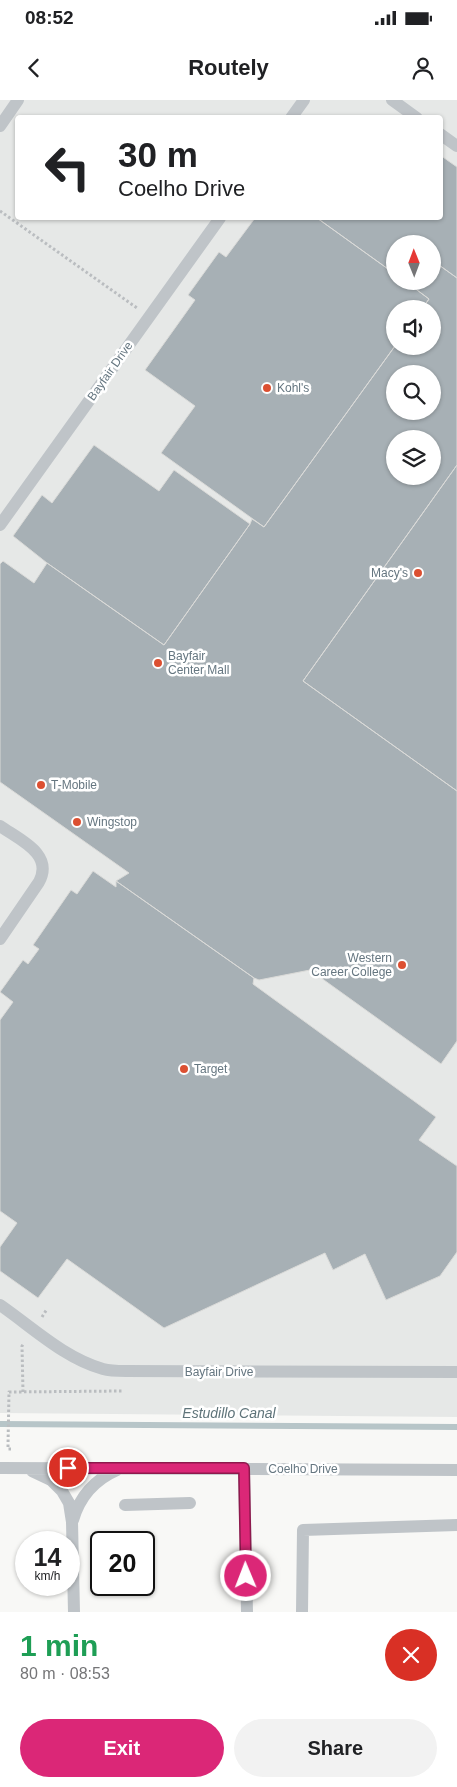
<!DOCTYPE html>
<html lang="en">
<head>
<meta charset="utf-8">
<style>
  :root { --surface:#fff; --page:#f2f2f2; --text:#202124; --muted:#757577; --accent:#db2777 }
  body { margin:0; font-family:Arial,sans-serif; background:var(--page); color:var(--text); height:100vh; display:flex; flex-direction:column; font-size:19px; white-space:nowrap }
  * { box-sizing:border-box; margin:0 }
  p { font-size:16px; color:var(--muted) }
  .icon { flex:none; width:28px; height:28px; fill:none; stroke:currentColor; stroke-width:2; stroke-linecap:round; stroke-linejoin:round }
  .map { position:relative; height:1512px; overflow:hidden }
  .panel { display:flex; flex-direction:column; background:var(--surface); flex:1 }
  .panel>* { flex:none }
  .banner { position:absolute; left:15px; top:15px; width:428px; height:105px; border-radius:5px; box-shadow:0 1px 4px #0004; background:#fff; color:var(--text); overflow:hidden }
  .needle { width:32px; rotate:359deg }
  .fabs { position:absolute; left:386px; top:135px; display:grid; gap:10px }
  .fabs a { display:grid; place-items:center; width:55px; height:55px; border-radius:50%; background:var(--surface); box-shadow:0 1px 4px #0004; font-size:25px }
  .speed { position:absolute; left:15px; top:1431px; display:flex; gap:10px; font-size:25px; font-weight:700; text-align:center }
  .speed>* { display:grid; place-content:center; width:65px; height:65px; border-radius:50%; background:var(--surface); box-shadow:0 1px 4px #0004; line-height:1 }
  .speed small { font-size:12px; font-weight:400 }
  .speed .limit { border:2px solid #111; border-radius:8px; background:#fff; color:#111 }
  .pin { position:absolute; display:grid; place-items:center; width:42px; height:42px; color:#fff; margin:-21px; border:2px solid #fff; border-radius:50%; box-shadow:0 1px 5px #0007 }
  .me { position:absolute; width:55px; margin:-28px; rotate:359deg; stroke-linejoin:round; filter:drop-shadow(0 0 4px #0008) }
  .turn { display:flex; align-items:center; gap:18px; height:105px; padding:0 20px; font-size:22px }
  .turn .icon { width:65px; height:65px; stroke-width:2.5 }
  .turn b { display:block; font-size:35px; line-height:42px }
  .round { display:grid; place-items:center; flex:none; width:52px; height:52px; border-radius:26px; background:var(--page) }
  .summary { display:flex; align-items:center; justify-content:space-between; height:85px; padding:0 20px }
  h1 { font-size:30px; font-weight:700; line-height:38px; color:#1e9e55 }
  .primary-button { display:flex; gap:10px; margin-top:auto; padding:10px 20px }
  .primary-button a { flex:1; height:58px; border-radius:30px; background:var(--accent); color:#fff; font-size:20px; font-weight:700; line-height:58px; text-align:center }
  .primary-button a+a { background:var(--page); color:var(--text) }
  .status { display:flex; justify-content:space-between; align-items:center; height:35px; padding:0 25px; background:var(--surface); direction:ltr }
  .status svg { height:14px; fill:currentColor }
  header { display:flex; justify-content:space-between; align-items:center; height:65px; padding:0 20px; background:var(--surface); font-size:22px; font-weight:700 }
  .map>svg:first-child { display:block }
</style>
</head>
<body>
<div class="status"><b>08:52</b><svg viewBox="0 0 49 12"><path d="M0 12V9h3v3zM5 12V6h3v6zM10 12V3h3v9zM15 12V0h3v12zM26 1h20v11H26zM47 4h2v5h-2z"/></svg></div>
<header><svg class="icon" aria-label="back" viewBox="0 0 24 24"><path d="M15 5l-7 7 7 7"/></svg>Routely<svg class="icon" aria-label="person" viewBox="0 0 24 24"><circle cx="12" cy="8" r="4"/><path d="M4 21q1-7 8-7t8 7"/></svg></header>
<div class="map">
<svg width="457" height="1512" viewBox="0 0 457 1512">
  <rect width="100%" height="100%" fill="#f8f8f6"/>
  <path fill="#e6e8e7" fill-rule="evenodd" d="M0,0H457V1317L0,1313ZM18,18H440V118H18ZM395,144H432V181H395ZM395,209H432V246H395ZM395,274H432V311H395ZM395,339H432V376H395Z"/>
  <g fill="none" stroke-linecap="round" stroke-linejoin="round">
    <path stroke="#b7c5c8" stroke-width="6" d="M0,1324L457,1327"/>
  </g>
  <path fill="#a7b0b5" stroke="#dadad8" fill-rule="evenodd" d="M440,55L457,67V178L432,160V144H395V174L317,118H440Z
    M255,118H317L395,174V181H405L429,199L422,209H395V246L264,427L161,353L195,306L145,270L195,200L188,195L219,152L226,157Z
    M432,160L457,178V365L303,581L457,691V941L441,964L310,870L259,880L254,878L116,781L129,773L0,682V464L3,461L34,483L47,463L164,545L250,424L252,419L264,427L395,246H432V209H422L429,199L405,181H432ZM395,274H432V311H395ZM395,339H432V376H395Z
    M94,345L159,391L174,370L250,424L164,545L47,463L13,436L42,395L52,403Z
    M457,365V691L303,581Z
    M93,771L116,787V781L254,878L253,884L436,1017L419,1040L457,1066V1152L440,1176L386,1200L365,1154L333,1170L325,1153L164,1228L67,1159L38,1198L0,1171V1147L17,1123L0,1111V920L13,902L0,892L23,860L28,864L39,849L33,845L71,790L77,794Z"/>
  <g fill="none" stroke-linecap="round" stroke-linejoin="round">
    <path stroke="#babdc0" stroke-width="3" stroke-dasharray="2.5 2.5" stroke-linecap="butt" d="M0,111L137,208
      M42,1217L47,1209
      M23,1292L22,1246L24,1243
      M11,1349H8V1345L9,1292L123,1291"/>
    <path stroke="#bfc4c8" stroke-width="12" d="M392,0L417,18
      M291,18L304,0
      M0,26L18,0
      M440,34L457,46
      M0,425L220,118
      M0,726C20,740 54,754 39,782L0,839
      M0,1205C32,1227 64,1258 103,1269C110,1271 118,1271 126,1271L457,1272
      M0,1368L457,1370
      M244,1368L247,1512
      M32,1371L51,1380L62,1391L69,1403L72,1422L74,1512
      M125,1405L190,1403
      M73,1420C80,1396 94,1380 117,1370
      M302,1512L303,1430L457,1425"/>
  </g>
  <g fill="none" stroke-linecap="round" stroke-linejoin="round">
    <defs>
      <path id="route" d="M68,1368H244L246,1476"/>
    </defs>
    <use href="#route" stroke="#8e194d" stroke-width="12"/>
    <use href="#route" stroke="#db2777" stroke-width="9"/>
  </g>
  <g fill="#dc5032" stroke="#fff" stroke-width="2">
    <circle cx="267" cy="288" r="5"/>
    <circle cx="418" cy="473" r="5"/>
    <circle cx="158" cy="563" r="5"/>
    <circle cx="41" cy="685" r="5"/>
    <circle cx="77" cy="722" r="5"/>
    <circle cx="402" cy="865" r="5"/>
    <circle cx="184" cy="969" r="5"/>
  </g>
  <g text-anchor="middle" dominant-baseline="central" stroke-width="5" stroke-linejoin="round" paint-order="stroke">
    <g font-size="12" fill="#657680" stroke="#fff">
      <text transform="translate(110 271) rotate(-55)">Bayfair Drive</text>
      <text x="219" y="1272">Bayfair Drive</text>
      <text x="303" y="1369">Coelho Drive</text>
    </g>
    <g font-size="12" fill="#657680" stroke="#fff" text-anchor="start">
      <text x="277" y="288">Kohl's</text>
      <text x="408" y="473" text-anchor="end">Macy's</text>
      <text x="168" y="556">Bayfair<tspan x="168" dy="14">Center Mall</tspan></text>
      <text x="51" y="685">T-Mobile</text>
      <text x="87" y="722">Wingstop</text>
      <text x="392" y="858" text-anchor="end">Western<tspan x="392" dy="14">Career College</tspan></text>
      <text x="194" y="969">Target</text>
    </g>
    <g font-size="14" font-style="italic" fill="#5f747a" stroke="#fff">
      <text x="229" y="1313">Estudillo Canal</text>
    </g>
  </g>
</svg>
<div class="fabs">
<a><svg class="needle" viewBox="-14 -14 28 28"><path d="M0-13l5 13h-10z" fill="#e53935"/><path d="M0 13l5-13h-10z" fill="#757577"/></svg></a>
<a><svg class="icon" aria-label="sound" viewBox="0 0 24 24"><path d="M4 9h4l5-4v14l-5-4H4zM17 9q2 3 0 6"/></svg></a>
<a><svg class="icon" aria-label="search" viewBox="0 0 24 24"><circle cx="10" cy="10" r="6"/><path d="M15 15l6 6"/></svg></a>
<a><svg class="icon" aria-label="layers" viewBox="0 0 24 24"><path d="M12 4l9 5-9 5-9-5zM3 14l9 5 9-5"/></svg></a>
</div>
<div class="speed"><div>14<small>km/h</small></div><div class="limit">20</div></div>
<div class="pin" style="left:68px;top:1368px;background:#d93025"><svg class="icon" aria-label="arrive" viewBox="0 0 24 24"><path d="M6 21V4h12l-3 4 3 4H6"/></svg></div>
<svg class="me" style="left:246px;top:1476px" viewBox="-20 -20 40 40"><circle r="17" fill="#db2777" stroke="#fff" stroke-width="3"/><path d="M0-11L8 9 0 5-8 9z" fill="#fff"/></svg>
<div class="banner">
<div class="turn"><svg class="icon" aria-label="left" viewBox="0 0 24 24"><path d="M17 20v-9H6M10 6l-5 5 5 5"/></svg><div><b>30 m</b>Coelho Drive</div></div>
</div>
</div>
<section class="panel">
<div class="summary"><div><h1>1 min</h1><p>80 m · 08:53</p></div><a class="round" style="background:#d93025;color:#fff"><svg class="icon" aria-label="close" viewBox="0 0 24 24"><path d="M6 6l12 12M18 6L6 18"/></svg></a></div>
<div class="primary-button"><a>Exit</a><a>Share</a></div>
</section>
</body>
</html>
